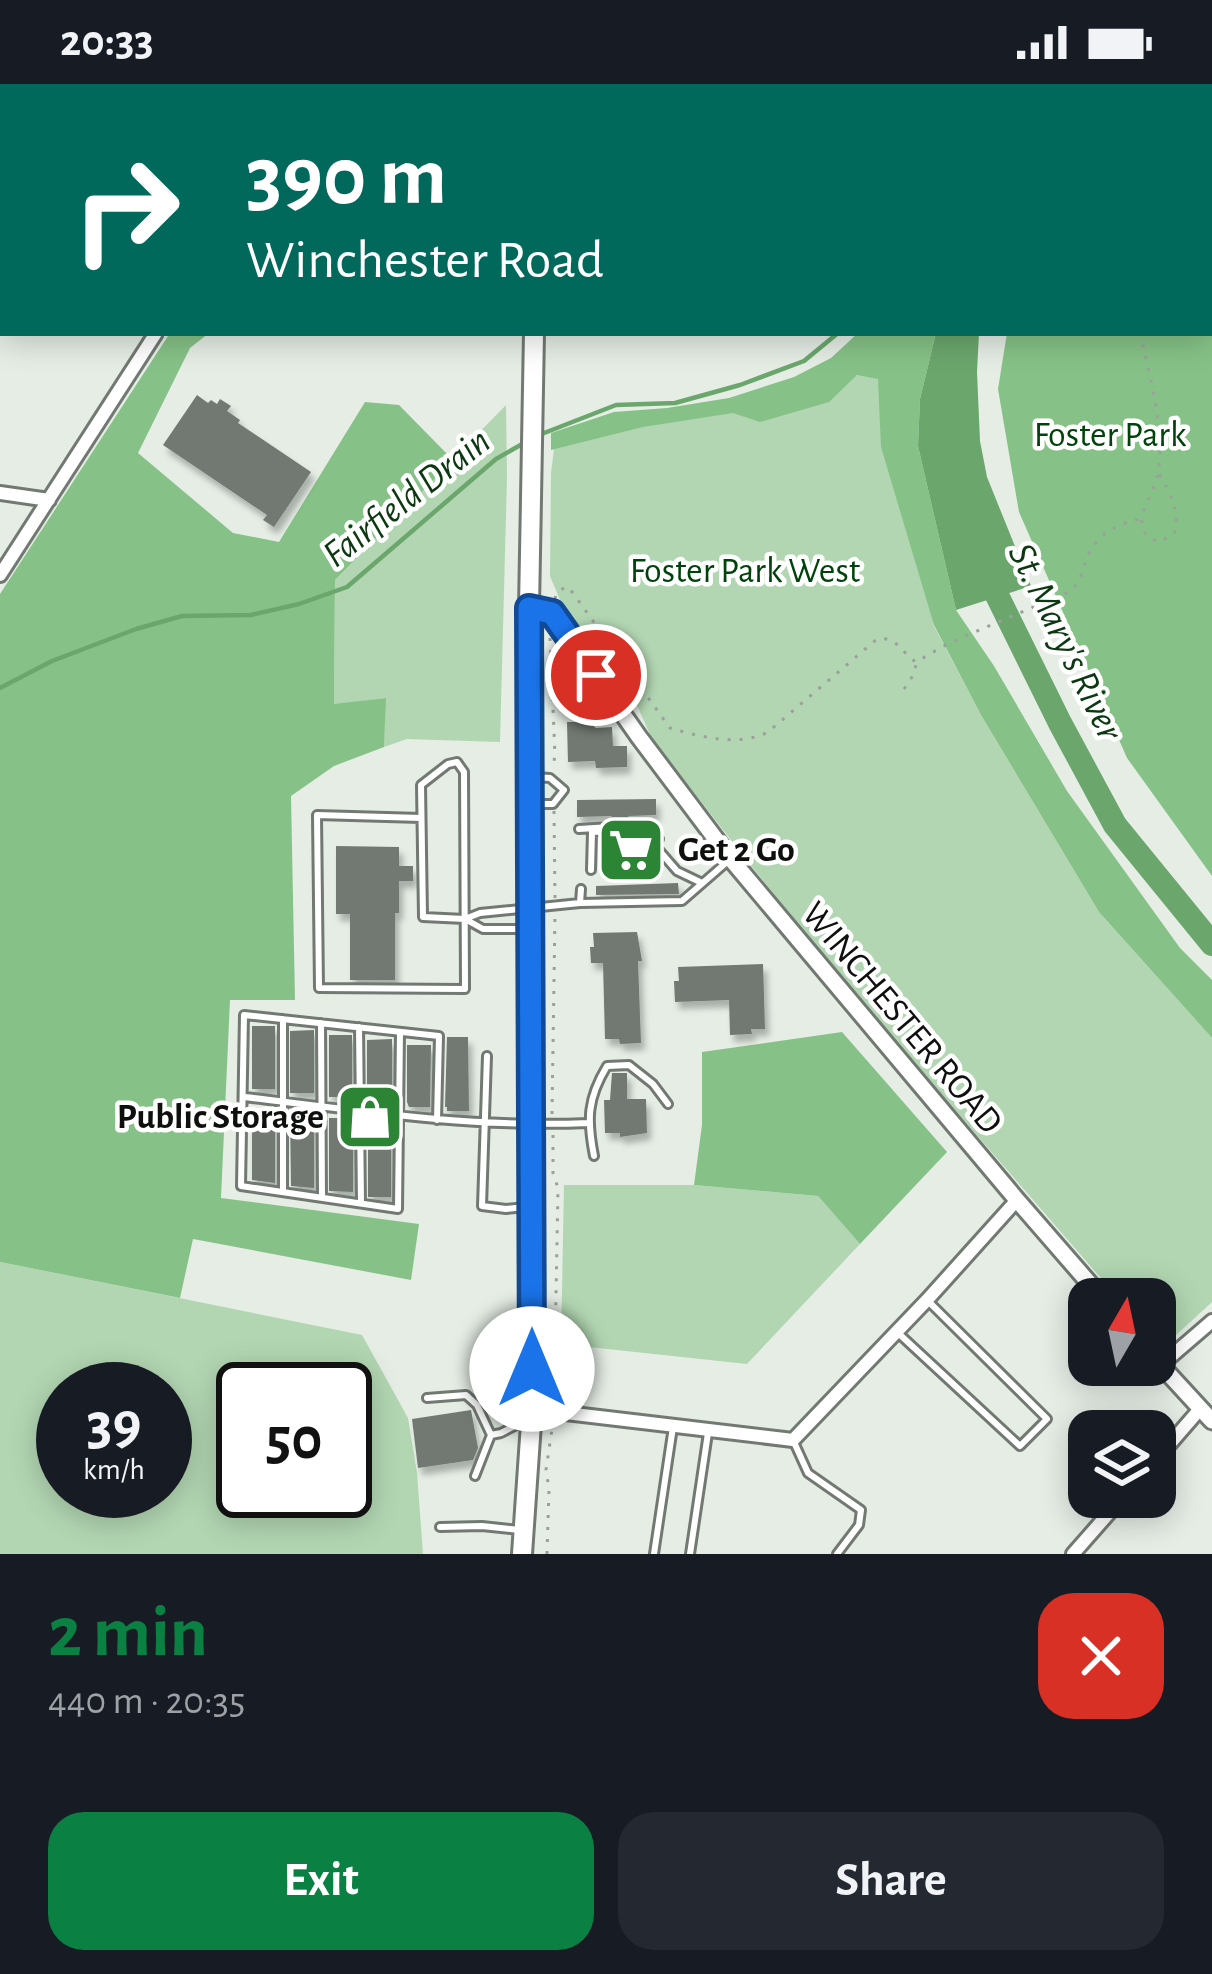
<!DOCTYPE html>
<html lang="en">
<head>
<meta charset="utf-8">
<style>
  :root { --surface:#171b24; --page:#242831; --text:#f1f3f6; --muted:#9ea1a6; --accent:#0b8043 }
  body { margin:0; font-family:"Alegreya Sans",sans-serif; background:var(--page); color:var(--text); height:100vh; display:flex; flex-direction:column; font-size:45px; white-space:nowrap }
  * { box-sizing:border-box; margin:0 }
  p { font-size:39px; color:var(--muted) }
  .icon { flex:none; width:66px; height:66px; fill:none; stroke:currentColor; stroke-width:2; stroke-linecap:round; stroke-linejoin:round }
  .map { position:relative; height:1470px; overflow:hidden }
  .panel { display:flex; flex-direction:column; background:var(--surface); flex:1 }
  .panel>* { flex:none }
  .hud { position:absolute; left:0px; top:0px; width:1212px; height:252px; box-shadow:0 6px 30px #0003; background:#00695c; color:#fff; overflow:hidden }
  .needle { width:78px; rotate:9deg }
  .tools { position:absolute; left:1068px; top:1194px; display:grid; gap:24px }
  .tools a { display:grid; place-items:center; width:108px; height:108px; border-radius:24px; background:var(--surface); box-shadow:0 6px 30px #0003; font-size:60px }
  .speed { position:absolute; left:36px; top:1278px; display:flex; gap:24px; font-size:60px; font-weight:700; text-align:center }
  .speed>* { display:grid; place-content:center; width:156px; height:156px; border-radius:50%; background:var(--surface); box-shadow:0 6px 30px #0003; line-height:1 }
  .speed small { font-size:30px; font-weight:400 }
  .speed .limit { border:6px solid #111; border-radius:18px; background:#fff; color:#111 }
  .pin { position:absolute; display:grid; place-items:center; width:102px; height:102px; color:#fff; margin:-51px; border:6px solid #fff; border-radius:50%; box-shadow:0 3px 12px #0007 }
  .me { position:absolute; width:132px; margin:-66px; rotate:0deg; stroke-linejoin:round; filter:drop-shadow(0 0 9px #0008) }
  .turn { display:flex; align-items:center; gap:42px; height:252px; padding:0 48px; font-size:54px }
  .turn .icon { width:156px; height:156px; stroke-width:2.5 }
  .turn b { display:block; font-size:84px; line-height:102px }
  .round { display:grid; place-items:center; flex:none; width:126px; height:126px; border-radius:36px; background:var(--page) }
  .summary { display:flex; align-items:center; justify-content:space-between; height:204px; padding:0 48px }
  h1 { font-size:72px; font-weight:700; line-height:90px; color:var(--accent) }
  .cta { display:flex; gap:24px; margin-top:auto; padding:24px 48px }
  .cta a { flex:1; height:138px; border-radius:36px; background:var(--accent); color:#fff; font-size:48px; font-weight:700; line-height:138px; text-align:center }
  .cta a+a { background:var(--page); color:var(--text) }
  .status { display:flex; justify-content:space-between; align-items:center; height:84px; padding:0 60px; background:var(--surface); direction:ltr }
  .status svg { height:33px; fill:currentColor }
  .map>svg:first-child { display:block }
</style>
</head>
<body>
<div class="status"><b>20:33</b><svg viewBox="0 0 49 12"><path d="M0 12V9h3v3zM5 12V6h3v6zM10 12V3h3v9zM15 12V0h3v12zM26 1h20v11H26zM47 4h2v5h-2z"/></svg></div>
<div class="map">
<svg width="1212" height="1470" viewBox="0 0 1212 1470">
  <defs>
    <filter id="shadow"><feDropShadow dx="4" dy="7" stdDeviation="3" flood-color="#0004"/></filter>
  </defs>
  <rect width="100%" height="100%" fill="#e5ede5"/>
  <path fill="#b2d6b2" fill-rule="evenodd" d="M887,285L934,542L981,631L1099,828L1212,954V1218L1162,1264L1155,1256V1215H1119L896,958L752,783L652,655L632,610L560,516L550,492L551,389L555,357Z
    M506,321L507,393L500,658L407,655L384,663L385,614L334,621L335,496Z
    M564,1101H694L818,1112L860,1160L747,1280L561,1260Z
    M0,1178L362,1251L408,1334L417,1389L423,1470H0ZM63,1305H165V1407H63ZM345,1305V1407H243V1305Z"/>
  <path fill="#86c287" d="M1209,110L1212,111V792L1127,674L1019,428L998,305L1007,249H1209Z
    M170,249H209L190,264L138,369L233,449L279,458L365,318L399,321L453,376L335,496L334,620L386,614L384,663L334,682L291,712L295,916H230L221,1114L419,1140L411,1196L193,1155L180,1214L0,1178V510Z
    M858,249H936L920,315L918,362L956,526L994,582L1067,707L1180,864L1212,896V954L1099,828L981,631L934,541L881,363L878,295L857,291L829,318L760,338L733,329L643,343L551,366V349L614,328L667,324L729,314L794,293L831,274Z
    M842,948L947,1068L860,1160L818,1112L694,1101L702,1041V968Z"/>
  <path fill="#6ba76d" d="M936,249H979L977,288L980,357L987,393L1031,502L956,526L918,362L920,315Z"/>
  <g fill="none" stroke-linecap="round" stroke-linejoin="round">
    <path stroke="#6ba76d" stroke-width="4.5" d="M539,351L616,321L675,319L740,301L804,277L838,249
      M0,604L52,577L136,545L182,532L251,531L299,520L347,503L496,375L524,359"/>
    <path stroke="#6ba76d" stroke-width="24" d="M984,485L1060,639L1115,741L1212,860"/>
  </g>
  <path fill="#727972" filter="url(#shadow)" d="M197,311L208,319L211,316L217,320L220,315L231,322L227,327L240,336L238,339L311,388L274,443L263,436L267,431L163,361Z
    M567,638H588L596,644L612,643L613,662H627V683L596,684L595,677L568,678Z
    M656,715V731L628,732L630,734L608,736L612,732L577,733V716Z
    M636,754L652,773L599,774V755Z
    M336,762L399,763V782H413V797H399V829H395V896H350V830H336Z
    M678,799L679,810L596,811V802Z
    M637,848L642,877H638L641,959L620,960L619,955H605L603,879H591L590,863H594L593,849Z
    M763,880L765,945H751L752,950L730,951L729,916L675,918L674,897H679L678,883Z
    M252,942H275V1005H252Z
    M314,946V1009H290V947Z
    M329,951H352V1013H329Z
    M447,953H468L469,1027H447V1023H445Z
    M392,955V1018L367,1019V956Z
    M407,961H431L430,1023H409L407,1018Z
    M612,989H627V1015H646L647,1049L620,1053V1049H605L604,1016H610Z
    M252,1025H275V1099L252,1096Z
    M290,1030H314V1104L291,1102Z
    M329,1034H353V1108L329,1107Z
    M368,1038H391V1113H368Z
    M471,1326L478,1364L473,1376L418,1384L412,1335Z"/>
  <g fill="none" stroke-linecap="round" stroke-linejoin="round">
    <defs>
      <path id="service" d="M534,720H553L564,706L550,694L535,693
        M421,734L317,731L319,904L465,905L464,688L457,678L448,680L421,701L423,833L465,835
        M579,745L643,741L659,755
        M591,786L592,748L638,746L644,749L677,787L702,799
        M580,819L581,805
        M524,845H483L465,835L480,829L580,819L682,817L728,777
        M321,939L322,1114
        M359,943L361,1119
        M400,948L398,1125L241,1102L244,931C309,938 374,945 439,952L437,1036
        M487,972L482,1122L506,1125L526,1123
        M245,1013C359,1027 473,1044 588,1039
        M594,1072C587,1036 587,1015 607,982L629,981L653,1000L668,1020
        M283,1108V935
        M897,1248L1020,1362L1047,1335L927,1216
        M427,1314L466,1311L477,1321L491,1351L475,1392
        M491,1351L501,1349L526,1336
        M793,1356L808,1389L861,1426L859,1441L837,1470
        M440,1443L482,1442L519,1446
        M654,1470L673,1343
        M690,1470L708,1349"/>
      <path id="minor" d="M317,3L319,0
        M0,409L49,416
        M0,491L156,249
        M1161,1281L1212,1237
        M532,1325L793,1356L927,1216L1017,1116
        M1155,1377L1200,1325
        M1073,1470L1123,1413"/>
      <path id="tertiary" d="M0,108L3,107
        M529,524L552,529L639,653L730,774L1017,1116L1103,1215
        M1155,1275L1212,1337"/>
      <path id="secondary" d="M553,3V0
        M522,1470L532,1325L529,524L534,249"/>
    </defs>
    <use href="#service" stroke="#727972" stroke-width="12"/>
    <use href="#minor" stroke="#727972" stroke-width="18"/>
    <use href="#tertiary" stroke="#727972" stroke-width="21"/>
    <use href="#secondary" stroke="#727972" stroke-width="24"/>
    <path stroke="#9aa09a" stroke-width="3" stroke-dasharray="3 9" stroke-linecap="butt" d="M1113,0L1115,3
      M1209,55L1212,56
      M1140,249C1149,288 1167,354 1157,393C1152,416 1124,446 1159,458L1174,450C1181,426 1170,410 1159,389
      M555,515L556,510L565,503L570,505L670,644C701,653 739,663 768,648L877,555C898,552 901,569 916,578L949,559L1071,507C1082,496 1082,486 1087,473C1098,449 1117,440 1141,435
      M550,554L555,672L553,682
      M904,605L914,590L916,580
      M554,727L555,814
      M552,1030L555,829
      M553,1051V1089L558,1104L554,1317
      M547,1470L549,1405L546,1386L553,1338"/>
    <use href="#service" stroke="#fff" stroke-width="6"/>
    <use href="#minor" stroke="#fff" stroke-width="12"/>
    <use href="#tertiary" stroke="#fff" stroke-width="15"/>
    <use href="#secondary" stroke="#fff" stroke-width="18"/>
  </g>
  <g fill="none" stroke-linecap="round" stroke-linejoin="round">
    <defs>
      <path id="route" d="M532,1285L529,524L552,529L596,591"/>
    </defs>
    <use href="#route" stroke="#114b97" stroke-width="30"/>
    <use href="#route" stroke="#1a73e8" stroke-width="21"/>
  </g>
  <defs>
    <symbol id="supermarket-square" viewBox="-11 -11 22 22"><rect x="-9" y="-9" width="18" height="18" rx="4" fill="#2b8535" stroke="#fff"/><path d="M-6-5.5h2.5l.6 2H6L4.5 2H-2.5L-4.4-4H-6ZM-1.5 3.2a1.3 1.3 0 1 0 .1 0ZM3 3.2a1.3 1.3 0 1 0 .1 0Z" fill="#fff"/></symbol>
    <symbol id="shop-square" viewBox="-11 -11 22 22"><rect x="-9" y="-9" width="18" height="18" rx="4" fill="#2b8535" stroke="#fff"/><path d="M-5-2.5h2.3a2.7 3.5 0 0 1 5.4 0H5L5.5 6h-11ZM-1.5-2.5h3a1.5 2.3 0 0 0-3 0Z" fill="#fff"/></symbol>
  </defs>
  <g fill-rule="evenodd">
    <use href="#supermarket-square" x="593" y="728" width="76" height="76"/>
    <use href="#shop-square" x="332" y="995" width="76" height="76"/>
  </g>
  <g text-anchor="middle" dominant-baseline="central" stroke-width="9" stroke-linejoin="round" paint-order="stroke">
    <g font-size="36" fill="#00440b" stroke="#fff">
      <text x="1110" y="351">Foster Park</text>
      <text x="745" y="487">Foster Park West</text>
    </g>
    <g font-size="36" font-weight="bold" fill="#0e100e" stroke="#fff" text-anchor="start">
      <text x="678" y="766">Get 2 Go</text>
      <text x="324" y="1033" text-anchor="end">Public Storage</text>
    </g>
    <g font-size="36" fill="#0e100e" stroke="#fff">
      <text transform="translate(902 934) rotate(50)">WINCHESTER ROAD</text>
    </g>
    <g font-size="39" font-style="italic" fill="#0c3812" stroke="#fff">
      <text transform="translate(407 414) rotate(-38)">Fairfield Drain</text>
      <text transform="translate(1065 558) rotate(64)">St. Mary's River</text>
    </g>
  </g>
</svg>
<div class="tools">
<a><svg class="needle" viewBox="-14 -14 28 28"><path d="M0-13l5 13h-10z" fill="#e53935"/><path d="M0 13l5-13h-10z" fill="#9ea1a6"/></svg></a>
<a><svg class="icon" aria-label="layers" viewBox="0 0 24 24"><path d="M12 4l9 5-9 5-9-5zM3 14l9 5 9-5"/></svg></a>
</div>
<div class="speed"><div>39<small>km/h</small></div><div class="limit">50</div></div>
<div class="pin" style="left:596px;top:591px;background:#d93025"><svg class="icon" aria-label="arrive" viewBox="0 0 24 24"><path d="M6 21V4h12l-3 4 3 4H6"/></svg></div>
<svg class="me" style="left:532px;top:1285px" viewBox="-20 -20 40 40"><circle r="19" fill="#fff"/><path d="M0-13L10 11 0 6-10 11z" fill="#1a73e8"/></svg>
<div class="hud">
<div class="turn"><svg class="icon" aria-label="right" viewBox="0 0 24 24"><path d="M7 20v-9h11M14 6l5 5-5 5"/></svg><div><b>390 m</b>Winchester Road</div></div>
</div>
</div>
<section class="panel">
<div class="summary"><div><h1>2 min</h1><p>440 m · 20:35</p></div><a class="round" style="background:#d93025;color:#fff"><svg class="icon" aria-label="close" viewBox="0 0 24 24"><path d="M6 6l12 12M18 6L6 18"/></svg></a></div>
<div class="cta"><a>Exit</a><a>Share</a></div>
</section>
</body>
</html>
